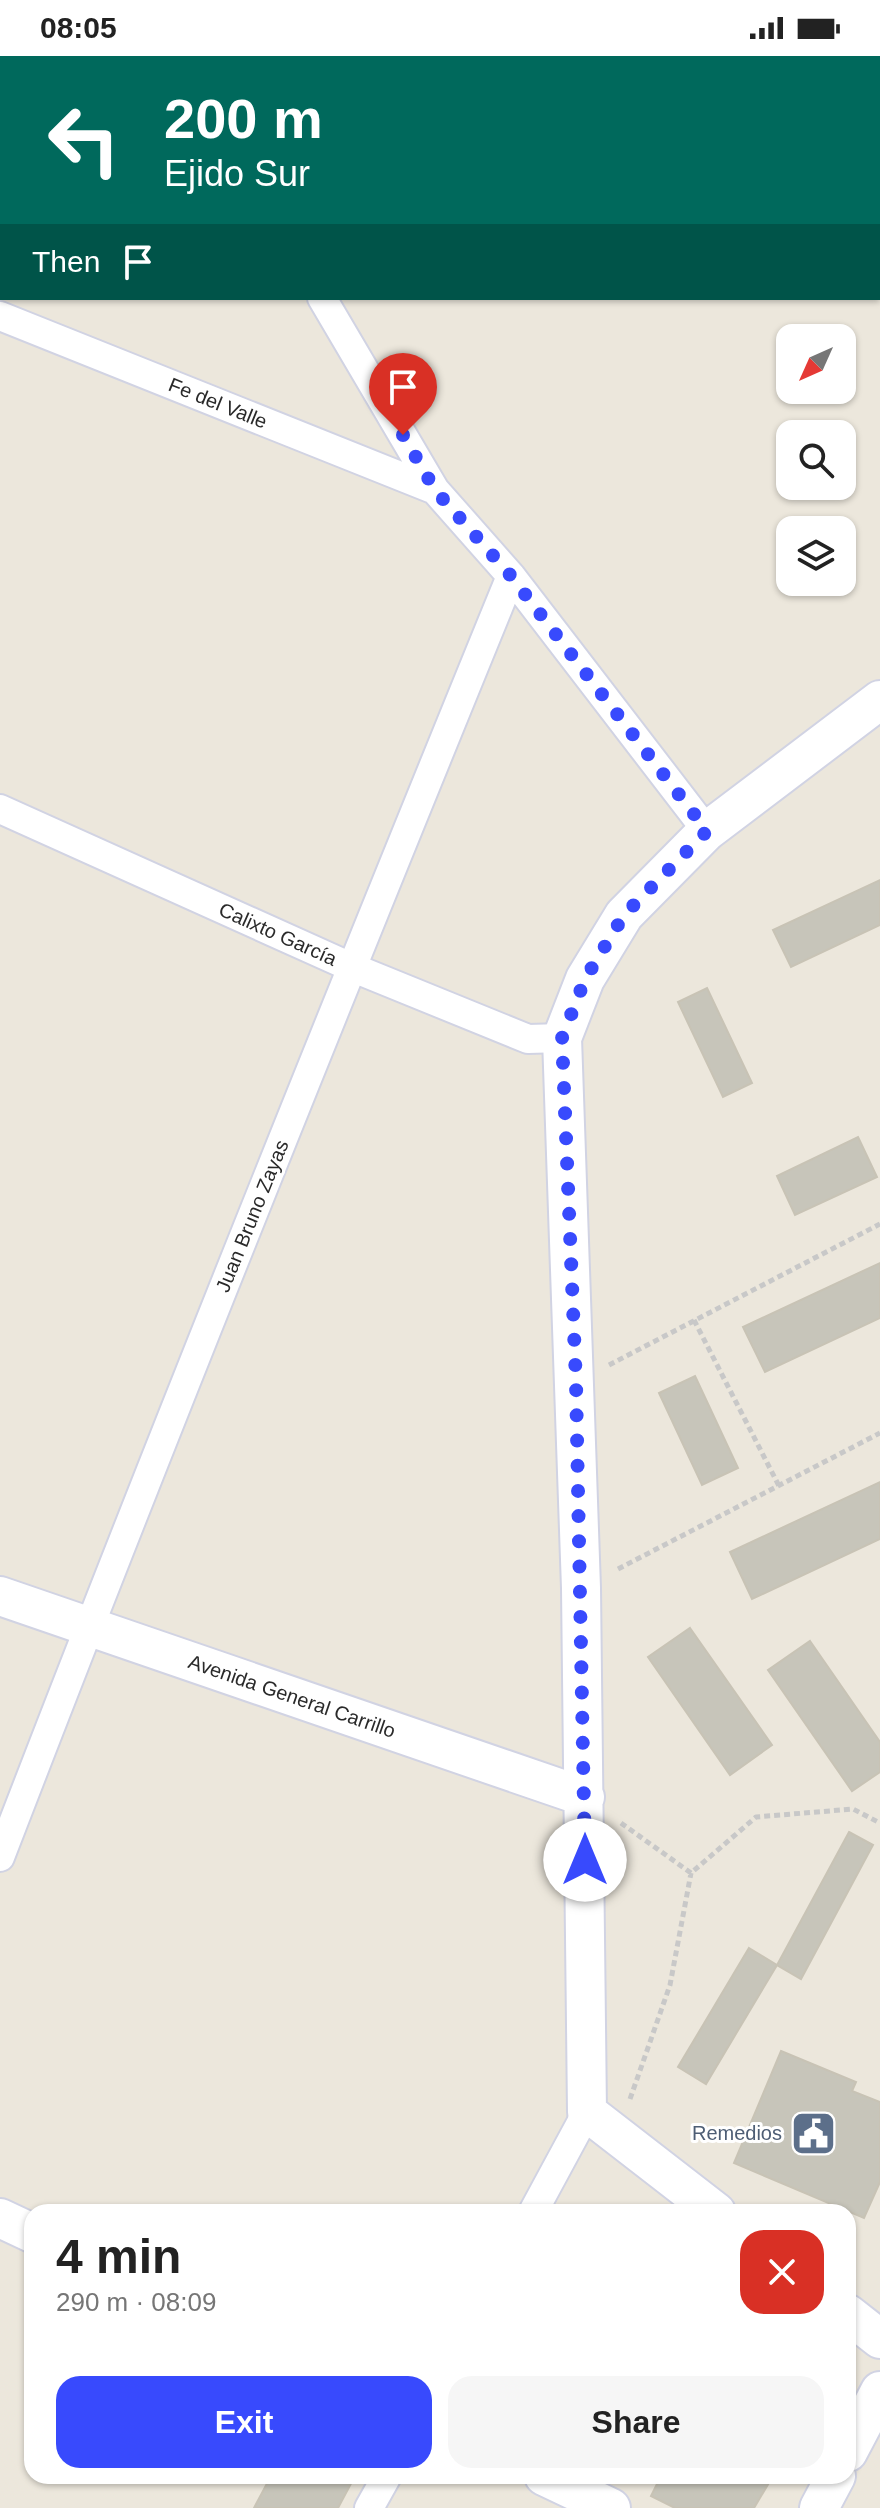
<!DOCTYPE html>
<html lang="en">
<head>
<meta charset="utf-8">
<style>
  :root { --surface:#fff; --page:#f6f6f6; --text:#222; --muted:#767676; --accent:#384afd }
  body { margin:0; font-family:Arial,sans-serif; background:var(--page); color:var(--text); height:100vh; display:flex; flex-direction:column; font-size:30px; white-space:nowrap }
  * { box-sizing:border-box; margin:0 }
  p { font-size:26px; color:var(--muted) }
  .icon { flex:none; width:44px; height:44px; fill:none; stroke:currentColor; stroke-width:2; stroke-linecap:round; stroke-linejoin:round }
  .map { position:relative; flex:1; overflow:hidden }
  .panel { position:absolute; left:24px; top:2148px; width:832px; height:280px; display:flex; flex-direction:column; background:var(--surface); border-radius:24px; box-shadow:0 2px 6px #0004 }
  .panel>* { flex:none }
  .guide { position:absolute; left:0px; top:0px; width:880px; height:244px; box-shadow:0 2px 6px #0004; background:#00695c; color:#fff; overflow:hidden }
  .needle { width:52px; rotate:225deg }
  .buttons { position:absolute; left:776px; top:268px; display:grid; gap:16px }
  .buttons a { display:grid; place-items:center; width:80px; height:80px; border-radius:16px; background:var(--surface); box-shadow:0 2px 6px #0004; font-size:40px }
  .pin { position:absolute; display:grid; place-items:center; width:68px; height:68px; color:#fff; margin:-82px -34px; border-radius:50% 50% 50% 0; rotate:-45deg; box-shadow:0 0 8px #0007 }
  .pin .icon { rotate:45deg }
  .me { position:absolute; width:88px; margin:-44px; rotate:0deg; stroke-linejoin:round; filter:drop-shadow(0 0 6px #0008) }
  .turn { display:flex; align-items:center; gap:28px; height:168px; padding:0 32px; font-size:36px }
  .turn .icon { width:104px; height:104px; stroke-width:2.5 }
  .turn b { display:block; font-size:56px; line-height:68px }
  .then { display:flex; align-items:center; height:76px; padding:0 32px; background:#0003; gap:16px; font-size:30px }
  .round { display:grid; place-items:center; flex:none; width:84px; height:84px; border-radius:24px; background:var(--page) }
  .overview { display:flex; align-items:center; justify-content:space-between; height:136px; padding:0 32px }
  h1 { font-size:48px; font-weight:800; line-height:60px }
  .button { display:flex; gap:16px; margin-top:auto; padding:16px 32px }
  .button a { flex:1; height:92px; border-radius:24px; background:var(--accent); color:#fff; font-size:32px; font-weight:800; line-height:92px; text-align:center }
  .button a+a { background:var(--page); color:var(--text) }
  .status { display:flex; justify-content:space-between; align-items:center; height:56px; padding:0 40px; background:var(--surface); direction:ltr }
  .status svg { height:22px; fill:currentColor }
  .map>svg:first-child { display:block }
</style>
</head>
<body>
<div class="status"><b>08:05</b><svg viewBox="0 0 49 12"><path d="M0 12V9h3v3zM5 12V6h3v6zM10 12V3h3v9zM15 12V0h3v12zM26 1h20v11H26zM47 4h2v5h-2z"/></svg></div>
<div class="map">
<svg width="880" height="2452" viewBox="0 0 880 2452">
  <rect width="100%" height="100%" fill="#ece7dc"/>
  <path fill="#c7c5ba" stroke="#c8c3b5" stroke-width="2" d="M880,824V869L791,911L773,874Z
    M707,932L752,1027L723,1041L678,946Z
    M858,1081L877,1121L795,1159L777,1120Z
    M880,1207V1262L765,1316L743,1271Z
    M695,1320L738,1412L702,1429L659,1337Z
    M880,1426V1483L752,1543L730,1496Z
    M690,1572L772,1689L730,1719L648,1601Z
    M810,1585L880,1686V1716L852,1735L768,1614Z
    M849,1776L873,1789L801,1923L777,1909Z
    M749,1892L777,1909L706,2028L678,2011Z
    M781,1995L856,2026L852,2035L880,2046V2126L864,2162L734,2107Z
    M271,2420H355L338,2452H254Z
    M661,2420H773L754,2452H675L651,2440Z"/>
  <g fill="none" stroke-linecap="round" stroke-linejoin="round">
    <defs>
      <path id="street" d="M180,0L181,2
        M91,2L92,0
        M322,242L435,434L511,520L707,775
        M0,260L435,434
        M0,753L351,911L528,983L562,982
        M0,1801C165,1372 337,946 511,520
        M533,2156L587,2056
        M369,2452L387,2420"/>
      <path id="secondary" d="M0,1540L585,1741
        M716,2156L587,2056L581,1532L562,982L585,923L624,859L707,775L880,644
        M0,2162L32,2177
        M848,2258L880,2283
        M848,2396L880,2335
        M544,2420L611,2452
        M819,2452L836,2420"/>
    </defs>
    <use href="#street" stroke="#d1d3e3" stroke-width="32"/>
    <use href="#secondary" stroke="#d1d3e3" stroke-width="42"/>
    <path stroke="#c8c8c8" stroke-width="5" stroke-dasharray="6 4" stroke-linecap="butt" d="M694,1264L779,1430
      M609,1309L880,1168
      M618,1513L880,1377
      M621,1767L691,1817L756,1761L853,1753L880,1767
      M630,2043L670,1929L691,1817"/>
    <use href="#street" stroke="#fff" stroke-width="28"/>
    <use href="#secondary" stroke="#fff" stroke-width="38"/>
  </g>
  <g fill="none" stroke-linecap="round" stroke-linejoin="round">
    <path stroke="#384afd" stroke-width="14" stroke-dasharray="0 25.2" d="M403,379L435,434L511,520L707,775L624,859L585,923L562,982L576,1326L585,1804"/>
  </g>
  <defs>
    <symbol id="civic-square" viewBox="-11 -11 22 22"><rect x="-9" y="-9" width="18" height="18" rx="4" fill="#5c6f8a" stroke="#fff"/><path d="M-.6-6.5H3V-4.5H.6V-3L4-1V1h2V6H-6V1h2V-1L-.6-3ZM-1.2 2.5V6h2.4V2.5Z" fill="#fff"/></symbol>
  </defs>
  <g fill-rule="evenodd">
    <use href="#civic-square" x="788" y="2052" width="51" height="51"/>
  </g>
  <g text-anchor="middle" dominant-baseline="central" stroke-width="6" stroke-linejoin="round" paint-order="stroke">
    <g font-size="20" fill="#2a2a2a" stroke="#fff">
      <text transform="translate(218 347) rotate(22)">Fe del Valle</text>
      <text transform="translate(278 878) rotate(24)">Calixto García</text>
      <text transform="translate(252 1160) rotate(-68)">Juan Bruno Zayas</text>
      <text transform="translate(292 1640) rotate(19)">Avenida General Carrillo</text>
    </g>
    <g font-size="20" fill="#4e5e75" stroke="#fff" text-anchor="end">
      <text x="782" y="2077">Remedios</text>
    </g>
  </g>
</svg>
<div class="buttons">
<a><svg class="needle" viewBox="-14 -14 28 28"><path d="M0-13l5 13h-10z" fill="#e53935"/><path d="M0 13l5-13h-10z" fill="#767676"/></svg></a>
<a><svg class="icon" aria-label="search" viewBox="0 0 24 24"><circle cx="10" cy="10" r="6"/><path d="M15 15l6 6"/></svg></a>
<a><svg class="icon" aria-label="layers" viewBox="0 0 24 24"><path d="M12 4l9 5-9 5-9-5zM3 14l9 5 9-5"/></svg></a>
</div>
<div class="pin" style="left:403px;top:379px;background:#d93025"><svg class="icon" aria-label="arrive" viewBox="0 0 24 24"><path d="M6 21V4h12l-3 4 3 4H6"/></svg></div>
<svg class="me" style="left:585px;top:1804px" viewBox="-20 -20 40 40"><circle r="19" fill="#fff"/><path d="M0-13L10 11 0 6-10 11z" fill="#384afd"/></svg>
<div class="guide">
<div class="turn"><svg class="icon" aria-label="left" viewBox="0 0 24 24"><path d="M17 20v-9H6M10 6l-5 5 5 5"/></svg><div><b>200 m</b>Ejido Sur</div></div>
<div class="then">Then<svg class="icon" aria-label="arrive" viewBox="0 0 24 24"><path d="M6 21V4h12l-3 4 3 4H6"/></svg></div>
</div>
<section class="panel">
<div class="overview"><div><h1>4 min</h1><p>290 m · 08:09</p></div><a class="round" style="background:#d93025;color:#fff"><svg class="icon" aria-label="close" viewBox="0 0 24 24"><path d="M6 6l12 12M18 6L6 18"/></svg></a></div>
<div class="button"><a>Exit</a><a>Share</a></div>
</section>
</div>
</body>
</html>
